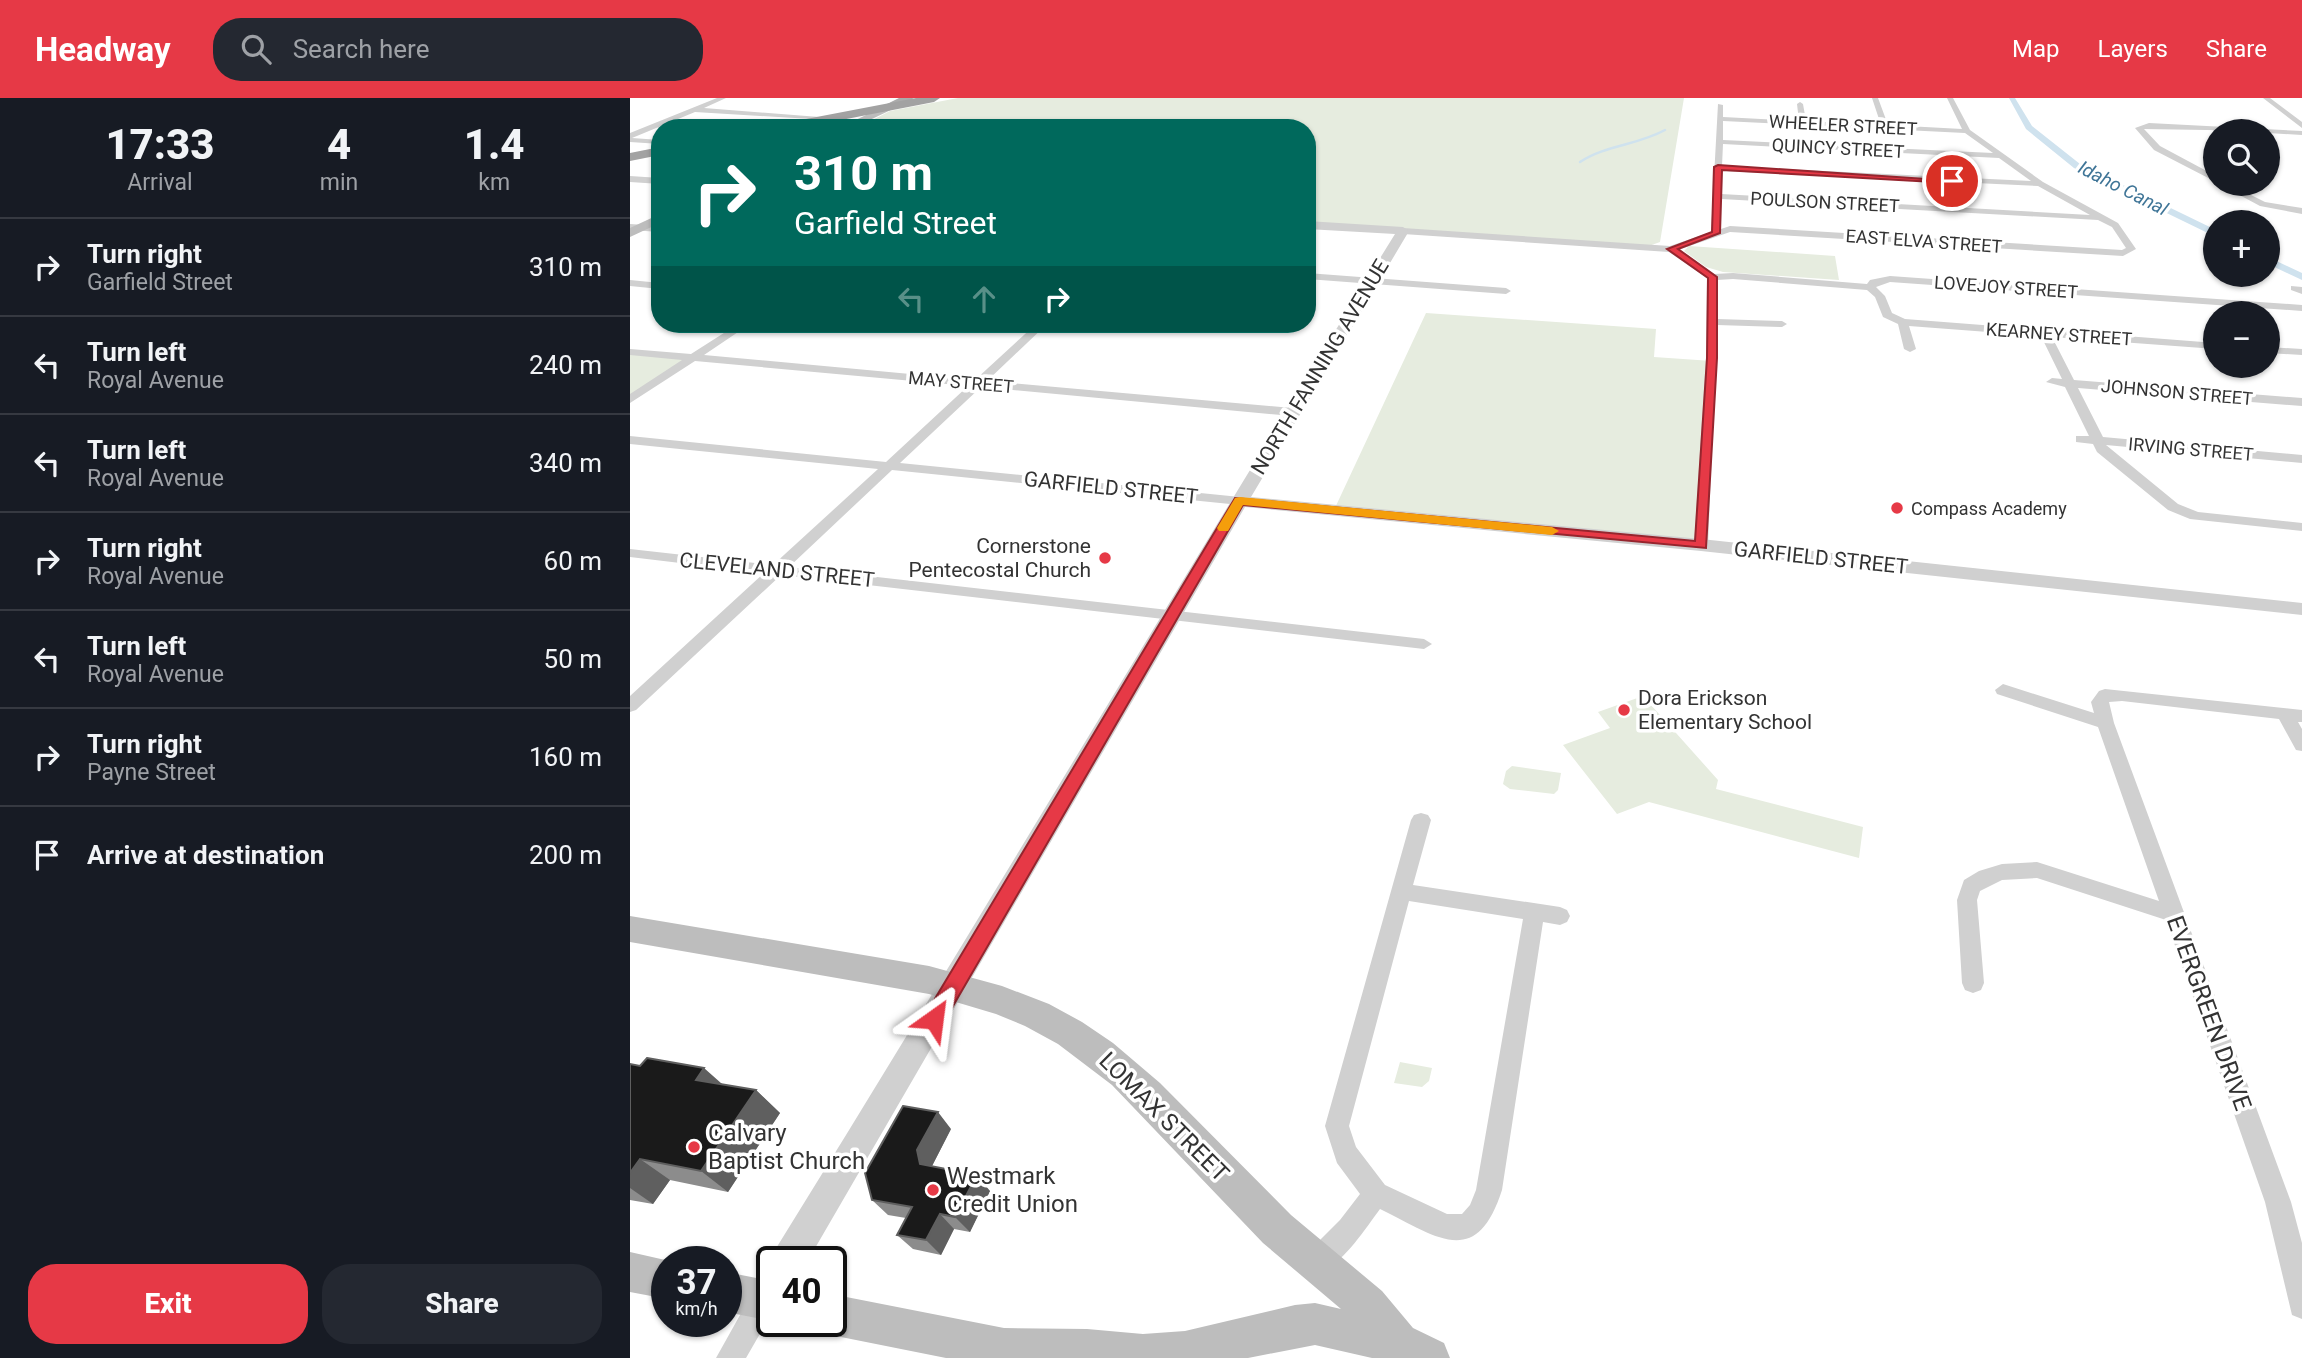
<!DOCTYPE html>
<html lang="en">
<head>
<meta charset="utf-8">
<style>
  :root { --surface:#171b24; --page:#242831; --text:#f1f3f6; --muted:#9ea1a6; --line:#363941; --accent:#e63946 }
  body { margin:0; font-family:Roboto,sans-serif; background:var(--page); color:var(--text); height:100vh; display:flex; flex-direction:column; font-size:26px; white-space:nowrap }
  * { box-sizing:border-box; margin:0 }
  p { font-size:23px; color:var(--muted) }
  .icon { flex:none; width:38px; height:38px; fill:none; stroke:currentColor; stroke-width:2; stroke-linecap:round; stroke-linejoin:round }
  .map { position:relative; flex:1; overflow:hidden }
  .side { display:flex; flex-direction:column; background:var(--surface); width:630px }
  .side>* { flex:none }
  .hud { position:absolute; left:21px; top:21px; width:665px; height:214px; border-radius:28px; box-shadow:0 2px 5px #0004; background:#00695c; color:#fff; overflow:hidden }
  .buttons { position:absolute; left:1573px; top:21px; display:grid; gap:14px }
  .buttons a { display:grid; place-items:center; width:77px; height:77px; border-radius:50%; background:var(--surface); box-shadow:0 2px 5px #0004; font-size:35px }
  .speed { position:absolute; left:21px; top:1148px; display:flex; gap:14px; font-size:35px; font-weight:700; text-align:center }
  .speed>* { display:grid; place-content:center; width:91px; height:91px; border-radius:50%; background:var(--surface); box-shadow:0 2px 5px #0004; line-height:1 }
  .speed small { font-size:18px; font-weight:400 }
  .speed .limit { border:4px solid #111; border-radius:10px; background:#fff; color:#111 }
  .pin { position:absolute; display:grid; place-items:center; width:60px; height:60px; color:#fff; margin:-30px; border:4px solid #fff; border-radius:50%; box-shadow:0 2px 7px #0007 }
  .me { position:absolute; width:77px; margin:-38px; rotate:31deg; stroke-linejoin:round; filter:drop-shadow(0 0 5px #0008) }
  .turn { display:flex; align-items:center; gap:24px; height:147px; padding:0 28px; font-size:32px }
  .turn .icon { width:91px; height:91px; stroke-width:2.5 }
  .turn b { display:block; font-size:49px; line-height:60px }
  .lanes { display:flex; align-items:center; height:66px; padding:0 28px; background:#0003; justify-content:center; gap:35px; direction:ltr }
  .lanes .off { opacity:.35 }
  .eta { display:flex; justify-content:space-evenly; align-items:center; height:119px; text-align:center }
  .eta b { font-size:42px; font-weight:800; line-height:49px }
  .cta { display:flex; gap:14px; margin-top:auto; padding:14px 28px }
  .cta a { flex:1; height:80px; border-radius:28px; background:var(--accent); color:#fff; font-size:28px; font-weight:800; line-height:80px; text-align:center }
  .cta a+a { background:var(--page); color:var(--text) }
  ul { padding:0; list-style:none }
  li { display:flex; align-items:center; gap:21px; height:98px; padding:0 28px; border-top:2px solid var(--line) }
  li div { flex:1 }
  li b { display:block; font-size:26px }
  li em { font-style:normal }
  header { display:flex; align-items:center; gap:42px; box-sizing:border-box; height:98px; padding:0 35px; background:var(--accent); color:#fff }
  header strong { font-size:33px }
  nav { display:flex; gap:38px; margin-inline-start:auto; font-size:24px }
  .search { width:490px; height:63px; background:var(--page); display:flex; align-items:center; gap:18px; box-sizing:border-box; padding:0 24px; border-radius:28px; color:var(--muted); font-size:26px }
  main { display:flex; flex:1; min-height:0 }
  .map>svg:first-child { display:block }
</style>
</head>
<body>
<header>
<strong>Headway</strong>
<div class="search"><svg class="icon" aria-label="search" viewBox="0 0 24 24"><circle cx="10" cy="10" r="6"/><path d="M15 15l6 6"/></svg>Search here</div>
<nav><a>Map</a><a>Layers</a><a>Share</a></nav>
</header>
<main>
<section class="side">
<div class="eta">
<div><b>17:33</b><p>Arrival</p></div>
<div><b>4</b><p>min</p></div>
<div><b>1.4</b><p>km</p></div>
</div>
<ul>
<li><svg class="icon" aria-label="right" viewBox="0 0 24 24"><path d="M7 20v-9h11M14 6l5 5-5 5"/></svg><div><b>Turn right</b><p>Garfield Street</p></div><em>310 m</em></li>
<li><svg class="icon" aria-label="left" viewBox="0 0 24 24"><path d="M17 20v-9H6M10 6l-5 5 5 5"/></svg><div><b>Turn left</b><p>Royal Avenue</p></div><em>240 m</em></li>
<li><svg class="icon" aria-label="left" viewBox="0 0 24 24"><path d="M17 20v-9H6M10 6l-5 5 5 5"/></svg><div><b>Turn left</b><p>Royal Avenue</p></div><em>340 m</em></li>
<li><svg class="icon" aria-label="right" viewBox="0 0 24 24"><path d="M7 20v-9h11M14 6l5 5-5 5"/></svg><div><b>Turn right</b><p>Royal Avenue</p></div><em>60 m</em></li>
<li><svg class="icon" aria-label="left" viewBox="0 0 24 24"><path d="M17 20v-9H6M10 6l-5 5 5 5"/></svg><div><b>Turn left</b><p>Royal Avenue</p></div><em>50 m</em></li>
<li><svg class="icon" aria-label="right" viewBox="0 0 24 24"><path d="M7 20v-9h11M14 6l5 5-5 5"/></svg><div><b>Turn right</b><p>Payne Street</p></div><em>160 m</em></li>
<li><svg class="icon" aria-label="arrive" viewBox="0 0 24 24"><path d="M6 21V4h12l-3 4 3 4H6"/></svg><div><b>Arrive at destination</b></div><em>200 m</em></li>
</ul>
<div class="cta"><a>Exit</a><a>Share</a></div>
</section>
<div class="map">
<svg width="1672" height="1260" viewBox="0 0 1672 1260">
  <rect width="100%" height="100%" fill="#fff"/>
  <path fill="#e6ecdf" d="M328,0H1054L1030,144L1016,149L677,127V30H227L260,13Z
    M1059,148L1205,158L1209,182L1093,174L1076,169L1054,153Z
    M796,215L1026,231L1024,259L1082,263L1071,447L704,412Z
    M0,254L62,260L0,300Z
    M1013,598L1088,682L1086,691L1233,729L1229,760L1019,704L987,716L933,647L980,630L968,614Z
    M882,668L931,675L928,692L924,696L880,691L873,686L876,673Z
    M770,964L802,970L799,983L792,989L764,985Z"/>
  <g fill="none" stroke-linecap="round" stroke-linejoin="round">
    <path stroke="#cfe2ee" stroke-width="2.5" d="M950,64C976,47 1008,47 1035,32"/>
    <path fill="#cfe2ee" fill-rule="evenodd" d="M1379,0H1385L1402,28L1450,66L1586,132V139L1444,70L1396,31Z
      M1638,159L1672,175V182L1638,166Z"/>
    <path fill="#d0d0d0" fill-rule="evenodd" d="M87,0H96L74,10L202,20L198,22L65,14L2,40L30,42V46L0,44V35Z
      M1242,0H1248L1258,27L1332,31L1317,0H1323L1340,32L1413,84L1488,125L1506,151L1493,158L1100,134L1048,152L1084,176L1103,175L1237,186L1240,182L1260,178L1672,207V213L1260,184L1246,189L1255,198L1262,215L1275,221L1586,245V251L1422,239L1444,282L1672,300V308L1448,290L1473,339L1672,357V365L1476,347L1548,406L1568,414L1672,425V433L1560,421L1538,412L1467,354L1463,346L1446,344V338H1459L1435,289L1416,284L1422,280L1432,281L1411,238L1279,228L1286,251L1280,254L1274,251L1268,226L1253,219L1245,199L1237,192L1103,181L1087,182V221L1152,223L1157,226L1152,229L1087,227L1078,447L1076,450H1066L1064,447L1076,260L1077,180L1039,154L773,136L768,133L773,130L1040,148L1081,134L1088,6L1093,7V19L1169,23L1167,6L1170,4L1173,6L1176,23L1251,27ZM1093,23L1335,35L1363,55L1093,42ZM1093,46L1369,60L1401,83L1092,68ZM1092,73L1408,88L1460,117L1091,96ZM1091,101L1468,122L1482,129L1496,150L1492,152L1100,128L1091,131Z
      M1633,0H1640L1672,24V30Z
      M1519,25L1672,33V37L1638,35V33L1514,31L1530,48L1586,78V84L1524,52L1505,30Z
      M1589,86H1599L1635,104L1672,110V116L1630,108Z
      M0,126L30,128V134L0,132Z
      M677,175L876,190L881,193L876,196L677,181Z
      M0,182L30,185V191L0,188Z
      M1661,188L1672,189V196L1661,192Z
      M108,226H120L74,257L345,282L406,226H417L357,283L662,310L668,314L662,318L351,289L270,365L610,399L617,403L610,407L262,372L159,469L794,541L802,546L794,551L151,477L6,612L0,614V598L134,475L0,459V451L143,467L248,371L0,346V338L256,364L338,288L65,263L0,305V296L52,262L0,257V251L61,256Z
      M1638,249L1672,251V257L1638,255Z
      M1373,586L1464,615L1461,604L1469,593L1475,591L1672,612V624H1668L1672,631V653L1666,652L1649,621L1492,603L1479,604L1484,625L1661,1104L1672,1145V1221L1662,1217L1635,1104L1536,822L1407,780L1372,782L1350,793L1347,802L1354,885L1351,892L1343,895L1335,892L1332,885L1327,802L1334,782L1349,773L1372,766L1407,764L1529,803L1468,629L1367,596L1365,592Z
      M791,715L798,717L801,722L783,787L930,809L937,812L940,818L937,824L930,827L913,824L872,1092C846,1173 806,1138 750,1111C733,1134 712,1167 685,1178L676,1174L672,1165L676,1156L710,1122L730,1096L707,1065L695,1028L781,722L784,717ZM779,803L893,821L846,1092L840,1107L832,1116H817L755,1087L726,1049L719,1028Z
      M134,1188L142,1192V1215L116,1260H86L124,1192Z"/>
    <path fill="#d0d0d0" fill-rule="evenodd" d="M0,78L30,80V86L0,84Z
      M677,123L773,129L779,133L621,399L1071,441L1672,505V517L1071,453L615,409L177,1164H142V1169L140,1164L145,1152C354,815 556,473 765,136L677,131Z"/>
    <path fill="#bdbdbd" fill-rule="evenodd" d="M261,5L266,8L265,10L223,30H209Z
      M30,116V125L0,139V130Z
      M0,818L299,868L372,888L419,906L452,924L483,945L530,985L661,1117L752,1193L783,1230L814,1245L820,1260H742L685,1247L618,1260H316L201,1237L186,1231L183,1223H201V1196L374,1230L457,1231L513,1236L555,1233L665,1207L685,1205L711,1211L633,1145L482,987L428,946L395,928L366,916L299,896L0,844Z
      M0,1154L44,1164H37V1201L0,1194Z
      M96,1174L142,1183V1223L96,1214Z"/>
    <path fill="#ababab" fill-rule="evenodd" d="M269,0H284L265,10H257V6Z"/>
    <path fill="#a2a2a2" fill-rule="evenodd" d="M286,0H310L304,4L170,30H144L150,26Z
      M30,49V57L0,63V55Z"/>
  </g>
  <path fill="#8c8c8c" d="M0,966L92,986L126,992L150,1015L98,1094L40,1082L23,1106L0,1102Z
    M321,1031L302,1068L360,1093L340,1134L324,1131L311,1157L283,1151L267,1137L276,1120L258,1117L242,1102Z"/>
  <path fill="#5f5f5f" d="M74,970L100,993L66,982Z
    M126,992L150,1015L98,1094L71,1073Z
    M308,1014L321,1031L302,1068L290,1066L287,1052Z
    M10,1061L40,1082L23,1106L0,1090V1075Z
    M347,1077L360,1093L340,1134L325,1119Z
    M310,1116L324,1131L311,1157L296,1142Z"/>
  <path fill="#1a1a1a" stroke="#5f5f5f" stroke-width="2" d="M17,960L74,970L66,982L126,992L71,1073L10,1061L0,1075V966L10,968Z
    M273,1008L308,1014L287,1052L290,1066L347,1077L325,1119L310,1116L296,1142L267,1137L282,1109L242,1102L235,1075Z"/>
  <path fill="#e63946" stroke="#96252e" stroke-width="2" d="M1088,67L1326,83L1322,85L1092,72L1090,135L1048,151L1087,179V260L1076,450L613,407L312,927L304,930L297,927L294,921L297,914L605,400L1065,443L1077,260L1078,180L1037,151L1082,134L1084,69Z"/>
  <path fill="#f59e0b" d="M610,399L922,429L929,433L922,437L613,407L598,433H589L587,430L605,400Z"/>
  <g fill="#e63946" stroke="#fff" stroke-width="2.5">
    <circle cx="1267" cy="410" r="7"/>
    <circle cx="475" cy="460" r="7"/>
    <circle cx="994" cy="612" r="7"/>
    <circle cx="64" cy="1049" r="7"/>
    <circle cx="303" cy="1092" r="7"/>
  </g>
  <g text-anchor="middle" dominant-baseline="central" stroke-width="7" stroke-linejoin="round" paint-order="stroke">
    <g font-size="18" fill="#333" stroke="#fff">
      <text transform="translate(1213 27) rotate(3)">WHEELER STREET</text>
      <text transform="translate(1208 50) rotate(3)">QUINCY STREET</text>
      <text transform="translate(1195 104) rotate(3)">POULSON STREET</text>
      <text transform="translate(1294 143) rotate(4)">EAST ELVA STREET</text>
      <text transform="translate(1376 189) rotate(4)">LOVEJOY STREET</text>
      <text transform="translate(1429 236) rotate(4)">KEARNEY STREET</text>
      <text transform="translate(331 284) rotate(5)">MAY STREET</text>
      <text transform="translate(1547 294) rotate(5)">JOHNSON STREET</text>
      <text transform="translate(1561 351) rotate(5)">IRVING STREET</text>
    </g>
    <g font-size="18" fill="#333" stroke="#fff" text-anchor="start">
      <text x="1281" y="410">Compass Academy</text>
    </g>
    <g font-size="19" font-style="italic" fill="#3f7597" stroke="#fff">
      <text transform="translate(1493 90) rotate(27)">Idaho Canal</text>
    </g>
    <g font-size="21" fill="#333" stroke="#fff">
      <text transform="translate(690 269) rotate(-59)">NORTH FANNING AVENUE</text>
      <text transform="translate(481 390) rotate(6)">GARFIELD STREET</text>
      <text transform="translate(1191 460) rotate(6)">GARFIELD STREET</text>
      <text transform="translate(147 472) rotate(6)">CLEVELAND STREET</text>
    </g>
    <g font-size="21" fill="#333" stroke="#fff" text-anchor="end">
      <text x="461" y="448">Cornerstone<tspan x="461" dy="24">Pentecostal Church</tspan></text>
      <text x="1008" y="600" text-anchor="start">Dora Erickson<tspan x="1008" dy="24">Elementary School</tspan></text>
    </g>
    <g font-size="24" fill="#333" stroke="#fff">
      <text transform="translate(1579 915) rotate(70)">EVERGREEN DRIVE</text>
      <text transform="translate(534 1019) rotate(45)">LOMAX STREET</text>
    </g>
    <g font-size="24" fill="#333" stroke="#fff" text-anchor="start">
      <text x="78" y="1035">Calvary<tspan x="78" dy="28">Baptist Church</tspan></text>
      <text x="317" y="1078">Westmark<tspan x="317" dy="28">Credit Union</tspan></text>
    </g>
  </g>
</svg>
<div class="buttons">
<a><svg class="icon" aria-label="search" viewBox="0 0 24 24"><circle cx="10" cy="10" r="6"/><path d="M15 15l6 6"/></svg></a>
<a>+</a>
<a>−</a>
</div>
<div class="speed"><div>37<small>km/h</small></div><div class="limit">40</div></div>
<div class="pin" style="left:1322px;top:83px;background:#d93025"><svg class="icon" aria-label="arrive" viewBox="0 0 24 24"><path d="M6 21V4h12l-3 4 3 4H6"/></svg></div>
<svg class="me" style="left:304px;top:921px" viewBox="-20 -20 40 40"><path d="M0-17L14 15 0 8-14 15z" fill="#e63946" stroke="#fff" stroke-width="4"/></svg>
<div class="hud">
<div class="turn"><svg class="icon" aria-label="right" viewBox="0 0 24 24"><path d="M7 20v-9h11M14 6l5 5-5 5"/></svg><div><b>310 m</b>Garfield Street</div></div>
<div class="lanes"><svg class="icon off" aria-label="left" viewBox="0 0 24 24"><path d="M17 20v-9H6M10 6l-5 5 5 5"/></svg><svg class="icon off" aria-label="ahead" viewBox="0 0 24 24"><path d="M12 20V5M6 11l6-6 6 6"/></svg><svg class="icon" aria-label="right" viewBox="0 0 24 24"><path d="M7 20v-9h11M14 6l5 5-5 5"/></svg></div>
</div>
</div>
</main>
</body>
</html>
